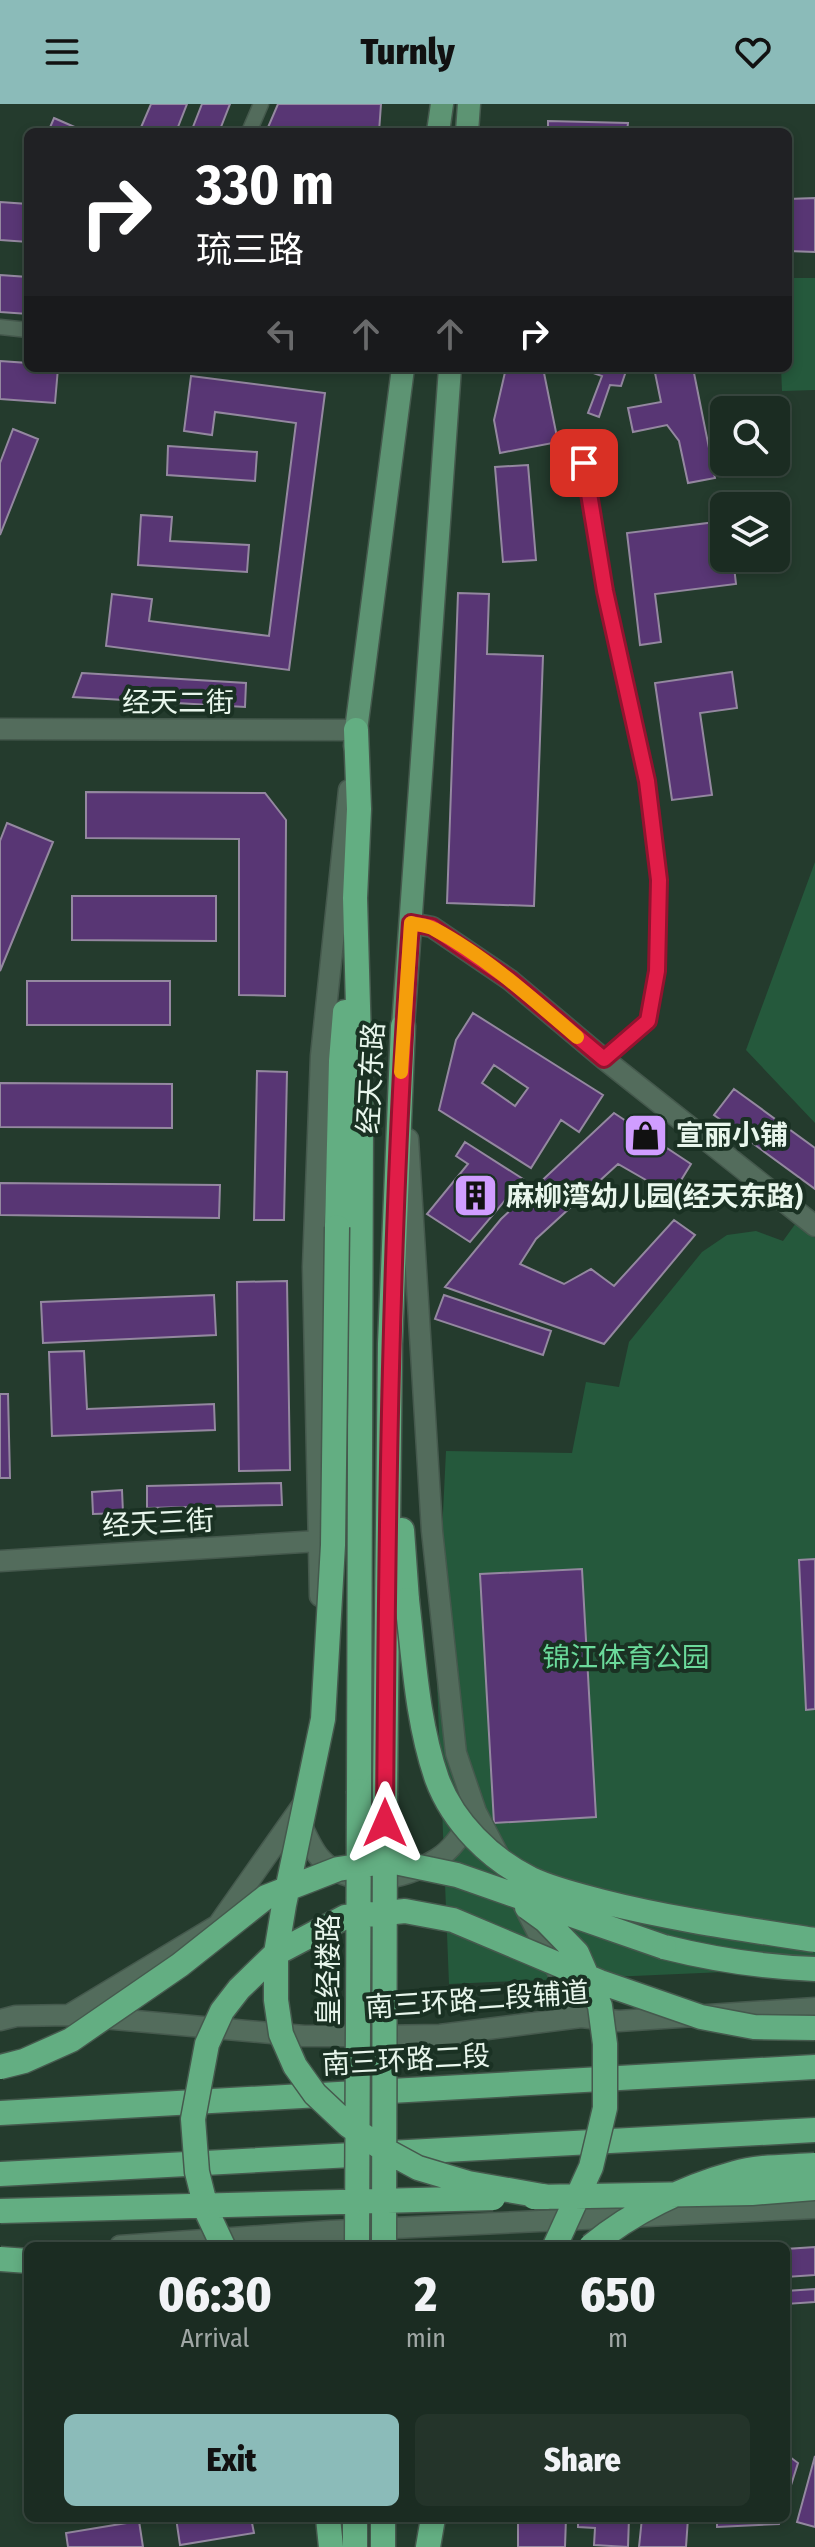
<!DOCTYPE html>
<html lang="en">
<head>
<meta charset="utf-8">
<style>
  :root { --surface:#1b2c22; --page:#24342a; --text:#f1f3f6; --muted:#a0a7a5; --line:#394840; --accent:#8bbbb9 }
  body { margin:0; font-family:"Fira Sans Condensed","Noto Sans SC",sans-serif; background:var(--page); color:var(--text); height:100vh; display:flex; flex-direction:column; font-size:30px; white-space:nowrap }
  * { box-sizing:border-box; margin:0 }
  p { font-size:26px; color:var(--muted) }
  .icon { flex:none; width:44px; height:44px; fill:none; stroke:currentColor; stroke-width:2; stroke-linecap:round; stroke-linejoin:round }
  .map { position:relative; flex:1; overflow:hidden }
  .details { position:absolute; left:24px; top:2138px; width:766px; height:280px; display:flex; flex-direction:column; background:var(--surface); border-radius:12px; box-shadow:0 4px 12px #0003,0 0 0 2px var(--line) }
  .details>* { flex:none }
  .hud { position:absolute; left:24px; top:24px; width:768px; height:244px; border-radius:12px; box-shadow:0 4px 12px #0003,0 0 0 2px var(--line); background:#202124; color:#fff; overflow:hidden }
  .buttons { position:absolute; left:710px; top:292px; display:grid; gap:16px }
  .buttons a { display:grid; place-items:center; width:80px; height:80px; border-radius:12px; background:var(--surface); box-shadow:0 4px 12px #0003,0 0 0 2px var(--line); font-size:40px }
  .pin { position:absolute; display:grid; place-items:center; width:68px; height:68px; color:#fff; margin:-34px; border-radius:16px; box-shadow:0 4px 12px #0006 }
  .me { position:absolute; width:88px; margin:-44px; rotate:0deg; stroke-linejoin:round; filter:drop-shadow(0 0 6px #0008) }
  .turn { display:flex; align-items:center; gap:28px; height:168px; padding:0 40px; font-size:36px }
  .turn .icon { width:104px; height:104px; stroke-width:2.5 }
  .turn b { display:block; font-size:56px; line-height:68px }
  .lanes { display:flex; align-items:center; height:76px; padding:0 40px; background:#0003; justify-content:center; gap:40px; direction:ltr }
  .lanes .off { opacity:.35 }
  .eta { display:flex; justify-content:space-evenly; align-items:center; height:136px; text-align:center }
  .eta b { font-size:48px; font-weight:800; line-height:56px }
  .primary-button { display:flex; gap:16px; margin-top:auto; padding:16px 40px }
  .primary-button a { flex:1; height:92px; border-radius:12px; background:var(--accent); color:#111; font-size:32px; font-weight:800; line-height:92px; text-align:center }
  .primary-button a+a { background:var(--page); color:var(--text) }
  header { display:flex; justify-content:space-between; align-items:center; height:104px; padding:0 40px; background:var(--accent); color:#111; font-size:36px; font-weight:800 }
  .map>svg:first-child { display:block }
</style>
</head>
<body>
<header><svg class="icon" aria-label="menu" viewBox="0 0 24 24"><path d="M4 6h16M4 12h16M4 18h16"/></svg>Turnly<svg class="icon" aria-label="heart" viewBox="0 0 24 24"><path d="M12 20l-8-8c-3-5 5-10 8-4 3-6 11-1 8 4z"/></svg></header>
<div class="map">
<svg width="815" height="2443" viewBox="0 0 815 2443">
  <rect width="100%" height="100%" fill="#243b2d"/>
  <path fill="#25593c" d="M788,174H815V286L782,287L781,264H788Z
    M815,758V1019L746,946Z
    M796,1119L815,1134V1864L449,1880L436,1553L446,1347L572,1349L586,1278L619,1283L629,1238L702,1148L727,1131L756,1127L783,1137Z"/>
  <path fill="#583674" stroke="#9488a0" stroke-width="2" fill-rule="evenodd" d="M151,0H187L176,28H139Z
    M202,0H230L219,28H191Z
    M278,0H381L379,28H266Z
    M54,14L86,28H48Z
    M548,17L628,19L627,28H548Z
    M815,94V148L788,147V95Z
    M0,98L28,100V138L0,136Z
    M0,171L28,173V210L0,208Z
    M0,257L28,259V264H58L55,299L0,295Z
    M506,264H543L558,338L500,349L494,316Z
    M579,264H627L621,282L610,281L599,313L588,309L602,272Z
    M654,264H693L715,374L688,379L679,337L667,321L633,328L628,304L661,298Z
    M191,272L325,289L289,566L106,542L112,490L152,495L149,517L269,532L296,319L215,308L212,331L184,327Z
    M13,325L38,335L0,431V359Z
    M168,342L257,348L255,377L167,371Z
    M528,361L536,456L503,458L495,363Z
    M141,411L172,413L170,437L249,441L247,468L138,461Z
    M724,417V454H733L736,480L655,490L661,538L640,541L627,429Z
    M458,489L489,490L487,550L543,552L534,802L447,799Z
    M732,568L737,604L700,609L712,691L672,696L655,579Z
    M82,569L246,579L245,603L73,593Z
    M86,688L265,689L286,716L285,892L239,891V735L86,734Z
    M7,719L53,738L0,867V737Z
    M72,792H216V837L72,836Z
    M27,877H170V921H27Z
    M473,909L603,991L579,1028L561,1016L531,1064L439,1006L456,936ZM494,961L528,984L515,1002L482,979Z
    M257,967L287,968L284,1116H254Z
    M0,979L172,980V1024L0,1023Z
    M734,985L815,1044V1085L714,1011Z
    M614,1009L691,1060L672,1091L618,1060L536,1135L520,1160L564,1180L591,1165L614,1182L674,1116L695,1131L604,1240L445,1183L501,1115Z
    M465,1038L523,1075L470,1138L427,1110L468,1060L456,1052Z
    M0,1079L220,1081L219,1114L0,1111Z
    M287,1177L290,1366L239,1367L237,1178Z
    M214,1191L216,1231L43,1239L41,1198Z
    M444,1191L551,1227L543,1251L435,1215Z
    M84,1247L87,1305L214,1300L215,1326L52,1332L49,1248Z
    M0,1290H8L10,1374H0Z
    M281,1379L282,1401L147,1404V1382Z
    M122,1386L123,1409L93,1410L92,1388Z
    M815,1455V1605L806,1606L799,1456Z
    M582,1465L596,1713L494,1719L480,1470Z
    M815,2143V2171L786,2173V2145Z
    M815,2185V2198L786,2200V2187Z
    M786,2350L798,2359L786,2397Z
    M815,2352V2423L797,2418Z
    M176,2414H251L254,2429L180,2441Z
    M518,2414H566L565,2443H518Z
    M578,2414H629L628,2443L594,2441L595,2424L578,2423Z
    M642,2414H688L686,2443H639Z
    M717,2414H781L779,2420L717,2423Z
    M139,2417L143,2443H68L66,2429Z"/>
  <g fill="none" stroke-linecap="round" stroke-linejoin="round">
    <defs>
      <path id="street" d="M249,28L261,0
        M0,223L28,226
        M580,338L605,487L647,677L659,776L657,867L648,917L604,955"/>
      <path id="secondary" d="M0,625L356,626L354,642
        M411,819L432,823L510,876L604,955L815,1122
        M408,1035L432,1427L456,1649L476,1708L499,1752
        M0,1457L319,1437
        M320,1492L313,1163L321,952L349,686
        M297,1712C304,1725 311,1745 321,1755C351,1787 404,1776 437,1755C453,1745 463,1728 473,1712
        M524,1802L581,1913
        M69,1911L218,1821L301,1703
        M0,1916L16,1912L69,1911L304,1932H373L440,1931L581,1913L619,1917L815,1904
        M120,2142L331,2127L815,2104"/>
      <path id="primary" d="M438,28L442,0
        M467,28L469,0
        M356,626L403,264
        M403,922L450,264"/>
      <path id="highway" d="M356,626L359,705L355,794L361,1010L359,1687
        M337,1123L341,957L345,908
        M402,1426L407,1496
        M385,1689L390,1240L403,922
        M664,1843C716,1856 761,1863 815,1865
        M0,2009L815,1963
        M0,2070L815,2026
        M328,2414L331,2443
        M355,2443V2414
        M383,2443V2414
        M428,2443L433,2414"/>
    </defs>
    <use href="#street" stroke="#45594d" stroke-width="17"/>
    <use href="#secondary" stroke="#45594d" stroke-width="23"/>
    <use href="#primary" stroke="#45594d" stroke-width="25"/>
    <use href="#highway" stroke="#45594d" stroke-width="27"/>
    <use href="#street" stroke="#536c5c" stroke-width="14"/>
    <use href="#secondary" stroke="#536c5c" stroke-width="20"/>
    <use href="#primary" stroke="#5d9473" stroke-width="22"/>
    <use href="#highway" stroke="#63ae82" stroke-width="24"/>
    <defs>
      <path id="highway-bridge" d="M337,1123L333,1441L323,1615L284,1801L276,1849V1896L281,1930L295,1962L315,1990L348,2021L383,2045L418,2064L468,2079L548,2093
        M407,1496C414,1555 417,1618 437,1675C453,1718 490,1755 531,1775C552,1785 577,1791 600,1797C670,1815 743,1825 815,1836
        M527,1803L545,1816L577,1849L600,1902L605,1940V2004L591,2063L555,2142
        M0,1963L24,1957L71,1936L180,1861L266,1793L338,1765L390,1757L457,1771L664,1843
        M534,2093L752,2089L815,2084
        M0,2107L493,2094
        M223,2142L207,2108L197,2068L193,2015L207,1940L222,1907L239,1885L275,1850L345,1813L405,1807L453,1816L600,1878L701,1913L754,1923L815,1924
        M357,2142L359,1687
        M384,2142L385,1689
        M591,2142C632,2108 684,2083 735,2069C759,2062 789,2063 815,2061
        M0,2155L28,2157"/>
    </defs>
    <use href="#highway-bridge" stroke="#45594d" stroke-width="27" stroke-linecap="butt"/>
    <use href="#highway-bridge" stroke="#63ae82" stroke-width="24"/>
  </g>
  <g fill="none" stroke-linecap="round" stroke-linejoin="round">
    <defs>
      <path id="route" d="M385,1719C387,1419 390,1119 411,819L432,823L510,876L604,955L648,917L657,867L659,776L647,677L605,487L584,359"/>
    </defs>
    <use href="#route" stroke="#92132f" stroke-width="20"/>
    <use href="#route" stroke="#e11d48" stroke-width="14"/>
    <path stroke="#f59e0b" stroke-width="14" d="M401,968L411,819C418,821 427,821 434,825C485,852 534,896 577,933"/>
  </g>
  <defs>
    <symbol id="shop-square" viewBox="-11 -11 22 22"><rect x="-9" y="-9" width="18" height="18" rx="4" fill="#d09dff" stroke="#1a3123"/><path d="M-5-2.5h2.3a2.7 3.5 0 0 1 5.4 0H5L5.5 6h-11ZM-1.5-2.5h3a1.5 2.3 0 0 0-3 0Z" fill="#111"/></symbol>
    <symbol id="building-square" viewBox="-11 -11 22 22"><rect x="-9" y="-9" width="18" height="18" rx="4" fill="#d09dff" stroke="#1a3123"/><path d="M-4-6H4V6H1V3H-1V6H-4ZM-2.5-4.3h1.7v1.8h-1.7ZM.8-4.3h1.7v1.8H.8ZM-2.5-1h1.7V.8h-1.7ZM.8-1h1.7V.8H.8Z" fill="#111"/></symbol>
  </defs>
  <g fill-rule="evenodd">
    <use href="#shop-square" x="620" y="1006" width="51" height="51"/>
    <use href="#building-square" x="450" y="1066" width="51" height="51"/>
  </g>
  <g text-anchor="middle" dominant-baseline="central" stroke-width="8" stroke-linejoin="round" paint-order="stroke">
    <g font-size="28" fill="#e8f6ec" stroke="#1a3123">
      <text x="178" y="598">经天二街</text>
      <text transform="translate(371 974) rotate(-87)">经天东路</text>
      <text transform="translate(158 1419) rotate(-3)">经天三街</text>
      <text transform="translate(328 1866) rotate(-90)">皇经楼路</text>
      <text transform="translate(477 1896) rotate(-4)">南三环路二段辅道</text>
      <text transform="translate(406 1956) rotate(-3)">南三环路二段</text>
    </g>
    <g font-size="28" font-weight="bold" fill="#e8f6ec" stroke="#1a3123" text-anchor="start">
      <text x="676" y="1031">宣丽小铺</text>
      <text x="506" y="1092">麻柳湾幼儿园(经天东路)</text>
    </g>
    <g font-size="28" fill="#6bda9b" stroke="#1a3123">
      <text x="626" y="1553">锦江体育公园</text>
    </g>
  </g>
</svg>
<div class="buttons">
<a><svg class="icon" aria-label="search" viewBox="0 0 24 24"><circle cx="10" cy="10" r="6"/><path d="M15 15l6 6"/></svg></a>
<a><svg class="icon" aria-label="layers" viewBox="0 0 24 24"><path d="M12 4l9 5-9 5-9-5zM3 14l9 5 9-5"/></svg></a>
</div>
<div class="pin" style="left:584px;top:359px;background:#d93025"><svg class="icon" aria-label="arrive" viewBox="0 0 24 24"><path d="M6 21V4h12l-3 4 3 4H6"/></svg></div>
<svg class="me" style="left:385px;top:1719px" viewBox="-20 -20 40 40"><path d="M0-17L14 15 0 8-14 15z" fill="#e11d48" stroke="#fff" stroke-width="4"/></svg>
<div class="hud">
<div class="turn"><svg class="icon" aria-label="right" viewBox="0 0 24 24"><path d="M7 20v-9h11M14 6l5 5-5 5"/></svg><div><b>330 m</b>琉三路</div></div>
<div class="lanes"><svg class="icon off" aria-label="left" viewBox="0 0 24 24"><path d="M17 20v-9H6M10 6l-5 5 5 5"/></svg><svg class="icon off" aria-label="ahead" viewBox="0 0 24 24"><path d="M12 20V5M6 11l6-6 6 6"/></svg><svg class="icon off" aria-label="ahead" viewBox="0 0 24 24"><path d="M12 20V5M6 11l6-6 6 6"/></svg><svg class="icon" aria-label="right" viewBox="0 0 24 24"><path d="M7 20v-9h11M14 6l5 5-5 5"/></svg></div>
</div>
<section class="details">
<div class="eta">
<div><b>06:30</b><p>Arrival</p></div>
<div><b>2</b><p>min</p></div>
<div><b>650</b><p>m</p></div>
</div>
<div class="primary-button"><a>Exit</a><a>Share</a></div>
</section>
</div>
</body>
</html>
